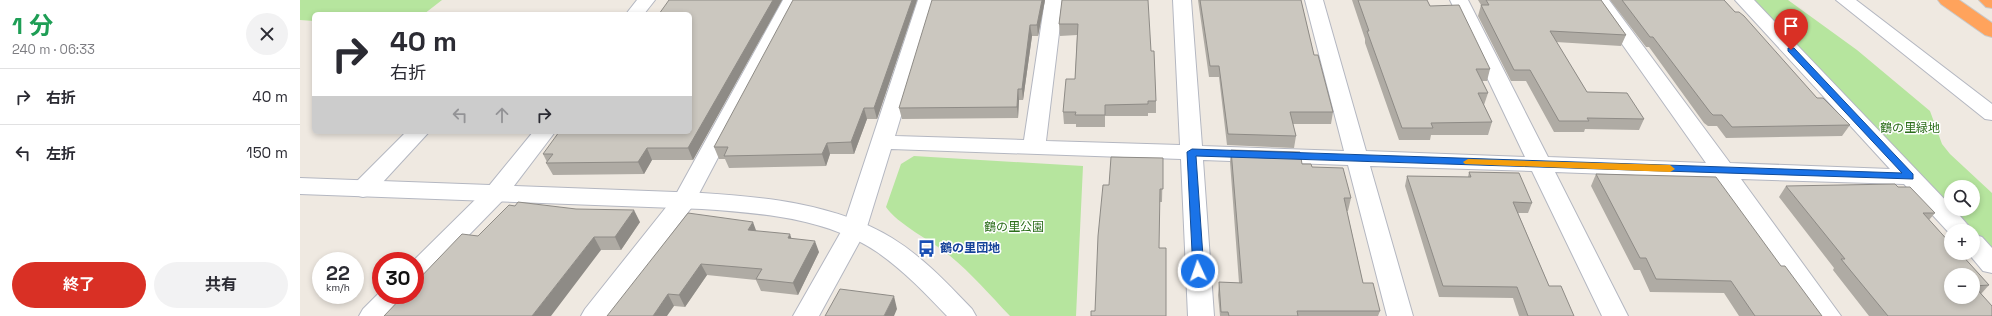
<!DOCTYPE html>
<html lang="ja">
<head>
<meta charset="utf-8">
<style>
  :root { --surface:#fff; --page:#f2f2f3; --text:#2b2b33; --muted:#7c7c81; --line:#e1e1e2; --accent:#d93025 }
  body { margin:0; font-family:"Space Grotesk","Noto Sans JP",sans-serif; background:var(--page); color:var(--text); height:100vh; display:flex; flex-direction:column; font-size:15px; white-space:nowrap }
  * { box-sizing:border-box; margin:0 }
  p { font-size:13px; color:var(--muted) }
  .icon { flex:none; width:22px; height:22px; fill:none; stroke:currentColor; stroke-width:2; stroke-linecap:round; stroke-linejoin:round }
  .map { position:relative; flex:1; overflow:hidden }
  .side { display:flex; flex-direction:column; background:var(--surface); width:300px }
  .side>* { flex:none }
  .hud { position:absolute; left:12px; top:12px; width:380px; height:122px; border-radius:6px; box-shadow:0 2px 6px #0003; background:#fff; color:var(--text); overflow:hidden }
  .tools { position:absolute; left:1644px; top:180px; display:grid; gap:8px }
  .tools a { display:grid; place-items:center; width:36px; height:36px; border-radius:50%; background:var(--surface); box-shadow:0 2px 6px #0003; font-size:20px }
  .speed { position:absolute; left:12px; top:252px; display:flex; gap:8px; font-size:20px; font-weight:700; text-align:center }
  .speed>* { display:grid; place-content:center; width:52px; height:52px; border-radius:50%; background:var(--surface); box-shadow:0 2px 6px #0003; line-height:1 }
  .speed small { font-size:10px; font-weight:400 }
  .speed .limit { border:6px solid #d22; background:#fff; color:#111 }
  .pin { position:absolute; display:grid; place-items:center; width:34px; height:34px; color:#fff; margin:-41px -17px; border-radius:50% 50% 50% 0; rotate:-45deg; box-shadow:0 0 4px #0007 }
  .pin .icon { rotate:45deg }
  .me { position:absolute; width:44px; margin:-22px; rotate:357deg; stroke-linejoin:round; filter:drop-shadow(0 0 3px #0008) }
  .turn { display:flex; align-items:center; gap:14px; height:84px; padding:0 12px; font-size:18px }
  .turn .icon { width:52px; height:52px; stroke-width:2.5 }
  .turn b { display:block; font-size:28px; line-height:34px }
  .lanes { display:flex; align-items:center; height:38px; padding:0 12px; background:#0003; justify-content:center; gap:20px; direction:ltr }
  .lanes .off { opacity:.35 }
  .round { display:grid; place-items:center; flex:none; width:42px; height:42px; border-radius:21px; background:var(--page) }
  .summary { display:flex; align-items:center; justify-content:space-between; height:68px; padding:0 12px }
  h1 { font-size:24px; font-weight:700; line-height:30px; color:#1e9e55 }
  .button { display:flex; gap:8px; margin-top:auto; padding:8px 12px }
  .button a { flex:1; height:46px; border-radius:24px; background:var(--accent); color:#fff; font-size:16px; font-weight:700; line-height:46px; text-align:center }
  .button a+a { background:var(--page); color:var(--text) }
  ul { padding:0; list-style:none }
  li { display:flex; align-items:center; gap:12px; height:56px; padding:0 12px; border-top:1px solid var(--line) }
  li div { flex:1 }
  li b { display:block; font-size:15px }
  li em { font-style:normal }
  main { display:flex; flex:1; min-height:0 }
  .map>svg:first-child { display:block }
</style>
</head>
<body>
<main>
<section class="side">
<div class="summary"><div><h1>1 分</h1><p>240 m · 06:33</p></div><a class="round"><svg class="icon" aria-label="close" viewBox="0 0 24 24"><path d="M6 6l12 12M18 6L6 18"/></svg></a></div>
<ul>
<li><svg class="icon" aria-label="right" viewBox="0 0 24 24"><path d="M7 20v-9h11M14 6l5 5-5 5"/></svg><div><b>右折</b></div><em>40 m</em></li>
<li><svg class="icon" aria-label="left" viewBox="0 0 24 24"><path d="M17 20v-9H6M10 6l-5 5 5 5"/></svg><div><b>左折</b></div><em>150 m</em></li>
</ul>
<div class="button"><a>終了</a><a>共有</a></div>
</section>
<div class="map">
<svg width="1692" height="316" viewBox="0 0 1692 316">
  <rect width="100%" height="100%" fill="#efe9e1"/>
  <path fill="#b6e59e" d="M0,0H142L124,14H14V21L0,20Z
    M1453,0H1488L1557,50L1630,111L1642,144L1650,154L1692,193V249L1653,209H1673V187H1651V207Z
    M614,156L783,166L776,316H710C691,296 671,273 649,255C633,242 596,223 586,207L601,164Z"/>
  <g fill="none" stroke-linecap="round" stroke-linejoin="round">
    <defs>
      <path id="minor" d="M337,0H355L344,14H326Z
        M483,0H501L392,207L309,316H281L285,309L375,196Z
        M618,0H636L595,136L724,140L745,0H763L746,141L880,145L873,0H891L902,146L1044,151L1005,0H1023L1066,151L1225,157L1150,0H1168L1248,157L1406,163L1291,0H1309L1430,163L1590,169L1435,0H1454L1651,206V209H1654L1673,231H1651V235L1604,184L1441,179L1541,316H1514L1416,178L1255,172L1328,316H1302L1232,171L1070,166L1113,316H1087L1048,165L903,160L914,316H888L881,159L591,149L566,230L519,316H493L542,230Z
        M106,132H129L71,195L63,197L55,195L52,189L55,183Z
        M233,132H255L204,199L124,281L115,283V261H113L188,187Z
        M1673,234L1682,237L1692,248V273L1683,271L1668,253H1673Z
        M81,291V295H106L102,302L88,316H59L63,309Z"/>
      <path id="tertiary" d="M1536,0H1556L1692,104V120L1685,119Z
        M0,178L402,193C466,197 536,204 592,238C623,257 648,284 672,309L676,316H647C625,293 603,270 577,252C527,218 461,213 402,209L0,194Z"/>
      <path id="motorway" d="M1638,0H1659L1692,23V37L1685,35L1641,4Z
        M1679,0H1692V8L1686,7Z"/>
    </defs>
    <use href="#minor" stroke="#b4b7c1" stroke-width="2"/>
    <use href="#tertiary" stroke="#b4b7c1" stroke-width="2"/>
    <use href="#motorway" stroke="#c9c9c9" stroke-width="2"/>
    <use href="#minor" fill="#fff" fill-rule="evenodd"/>
    <use href="#tertiary" fill="#fff" fill-rule="evenodd"/>
    <use href="#motorway" fill="#ffa35c" fill-rule="evenodd"/>
  </g>
  <path fill="#afaba4" d="M369,0H482L393,160H352L344,174L253,175L246,163L247,162L243,154L390,132Z
    M617,0L577,119H567L554,154H530L526,166L429,168L425,159H419L414,147Z
    M745,0L738,36H732L723,100H719L718,118L602,119L599,108Z
    M762,0L851,51L856,101V113H848V116H805V127H776V124H764L763,112L775,79L777,35L760,36L759,24Z
    M898,0H1001L1014,55L1033,112L1031,124H993L996,136L994,148L927,145L919,77H909Z
    M1052,0H1127L1130,6L1190,69L1187,81H1182L1188,93L1184,105L1192,122L1188,135H1131L1130,140H1099L1065,43V39Z
    M1178,0H1301L1326,35L1321,46L1256,42L1287,92L1344,119L1339,130L1285,129L1284,132H1254L1226,81H1211L1178,16L1181,5Z
    M1310,0H1424L1517,98L1550,125L1542,136L1426,138L1417,126H1408L1404,123L1349,47H1346Z
    M931,150L1002,164L1012,167L1051,198L1048,211H1047L1063,283L1080,311L1078,316H920L918,295L919,282L939,283L930,162Z
    M863,158L862,202H860L795,311L809,185Z
    M1169,172L1232,203L1228,213H1218L1249,286L1274,316H1219L1213,298L1139,297L1105,186L1107,176L1168,177Z
    M1296,174L1481,266L1522,316H1439L1424,293L1350,292L1340,270H1334L1291,186Z
    M1486,186L1635,213L1629,220L1689,285L1681,294L1692,316H1569L1533,270L1534,268L1479,197Z
    M215,206L340,222L321,250H301L178,236Z
    M456,231L492,239L519,252L498,295L461,291L456,280L407,275L385,307L374,306L307,316Z"/>
  <path fill="#8e8b86" d="M473,0H482L393,160L388,148Z
    M612,0H617L577,119L574,108Z
    M742,0H745L738,36L737,25Z
    M730,25L732,36L723,100L722,89Z
    M718,89L719,100L718,118L717,107Z
    M564,108L567,119L554,154L551,142Z
    M527,143L530,154L526,166L522,154Z
    M347,148L352,160L344,174L338,162Z
    M334,210L340,222L321,250L315,237Z
    M453,222L457,233L448,230Z
    M490,234L494,246L488,238Z
    M294,237L301,250L251,316H232Z
    M515,241L519,252L498,295L493,283Z
    M401,264L407,275L385,307L379,295Z
    M368,294L374,306L367,316H353Z
    M594,296L597,309L594,316H584Z"/>
  <path fill="#cbc7bf" stroke="#8e8b86" fill-rule="evenodd" d="M369,0H473L388,148H347L338,162L246,163L253,154H243L259,132H390V14H359Z
    M493,0H612L574,108H564L551,142L527,143L522,154L424,156L428,147H414Z
    M632,0H742L737,25H730L722,89H718L717,107L599,108Z
    M762,0H848L851,51H854L856,101H848V104L805,105V115H775L776,112H763L766,79H775L778,24H759Z
    M900,0H1001L1014,55H1018L1033,112H990L996,136L928,134L919,66H910Z
    M1058,0H1127L1130,6L1159,5L1190,69H1176L1188,93H1178L1192,122L1131,123L1133,128H1102L1067,31H1069Z
    M1186,0H1301L1326,35L1250,31L1287,92L1327,93L1344,119L1287,118L1289,121H1259L1230,70H1214L1181,5H1189Z
    M1322,0H1424L1435,12H1439L1444,16L1517,98H1523L1550,125L1432,127L1422,115H1413L1410,112L1353,37H1350Z
    M931,150L1000,152L1002,164H1011L1012,167L1043,168L1051,198H1044L1063,283H1073L1080,311H997L998,316H929L928,312H921L919,282L942,283Z
    M811,157L863,158V189H860L859,248H866V316H791V311H795L798,236L803,185H809Z
    M1169,172L1219,173L1232,203L1213,202L1249,286H1261L1274,316H1228L1217,287L1143,286L1107,176L1171,177Z
    M1296,174L1416,177L1481,266H1485L1522,316H1455L1431,281L1356,279L1346,258H1340Z
    M1595,184L1598,187H1610L1635,213H1623L1651,244V253H1660L1689,285L1674,286L1692,306V316H1588L1541,259H1545L1486,186ZM1651,275H1673V297H1651Z
    M218,202L276,209L334,210L315,237H294L232,316H84L104,295H115V283L162,234L178,236L209,205L215,206Z
    M388,213L453,222L448,230L490,234L488,238L515,241L493,283L456,279L462,269L401,264L379,295L368,294L353,316H307Z
    M540,289L594,296L584,316H525Z"/>
  <path fill="#1a73e8" stroke="#114b97" d="M1488,48H1494L1613,174V179L896,156L904,271L898,275L893,271L887,152L892,149L1602,173L1488,51Z"/>
  <path fill="#f59e0b" d="M1168,159L1370,165L1375,169L1370,172L1165,164L1163,162Z"/>
  <defs>
    <symbol id="bus-bare" viewBox="-9 -9 18 18"><path d="M-5-6H5V4H4V6H2V4H-2V6H-4V4H-5ZM-3.5-4V0h7V-4ZM-3.5 1.2v1.5H-2V1.2ZM2 1.2v1.5H3.5V1.2Z" fill="#1a4fb4" stroke="#fff" stroke-width="2.5" paint-order="stroke"/></symbol>
  </defs>
  <g fill-rule="evenodd">
    <use href="#bus-bare" x="614" y="236" width="25" height="25"/>
  </g>
  <g text-anchor="middle" dominant-baseline="central" stroke-width="3" stroke-linejoin="round" paint-order="stroke">
    <g font-size="12" fill="#2c6e1b" stroke="#fff">
      <text x="1610" y="128">鶴の里緑地</text>
      <text x="714" y="227">鶴の里公園</text>
    </g>
    <g font-size="12" font-weight="bold" fill="#164399" stroke="#fff" text-anchor="start">
      <text x="640" y="248">鶴の里団地</text>
    </g>
  </g>
</svg>
<div class="tools">
<a><svg class="icon" aria-label="search" viewBox="0 0 24 24"><circle cx="10" cy="10" r="6"/><path d="M15 15l6 6"/></svg></a>
<a>+</a>
<a>−</a>
</div>
<div class="speed"><div>22<small>km/h</small></div><div class="limit">30</div></div>
<div class="pin" style="left:1491px;top:50px;background:#d93025"><svg class="icon" aria-label="arrive" viewBox="0 0 24 24"><path d="M6 21V4h12l-3 4 3 4H6"/></svg></div>
<svg class="me" style="left:898px;top:271px" viewBox="-20 -20 40 40"><circle r="17" fill="#1a73e8" stroke="#fff" stroke-width="3"/><path d="M0-11L8 9 0 5-8 9z" fill="#fff"/></svg>
<div class="hud">
<div class="turn"><svg class="icon" aria-label="right" viewBox="0 0 24 24"><path d="M7 20v-9h11M14 6l5 5-5 5"/></svg><div><b>40 m</b>右折</div></div>
<div class="lanes"><svg class="icon off" aria-label="left" viewBox="0 0 24 24"><path d="M17 20v-9H6M10 6l-5 5 5 5"/></svg><svg class="icon off" aria-label="ahead" viewBox="0 0 24 24"><path d="M12 20V5M6 11l6-6 6 6"/></svg><svg class="icon" aria-label="right" viewBox="0 0 24 24"><path d="M7 20v-9h11M14 6l5 5-5 5"/></svg></div>
</div>
</div>
</main>
</body>
</html>
